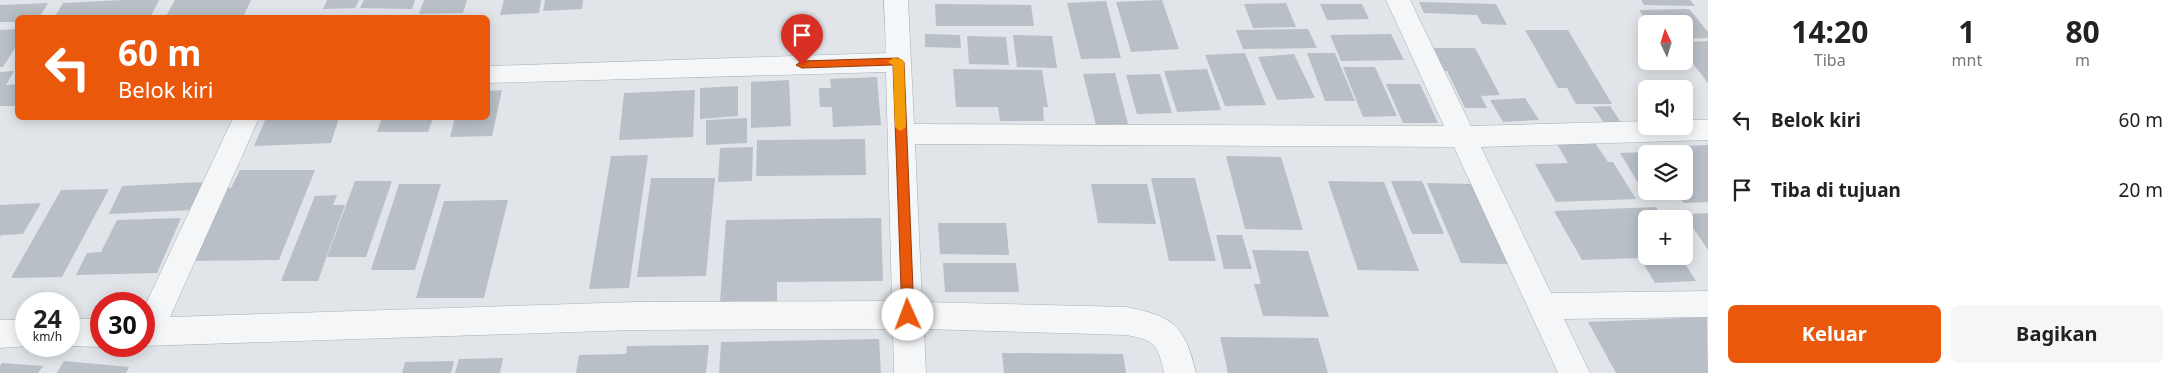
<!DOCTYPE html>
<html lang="id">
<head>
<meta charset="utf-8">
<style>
  :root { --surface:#fff; --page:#f6f6f6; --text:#222; --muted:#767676; --accent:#ea580c }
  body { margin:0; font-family:"Noto Sans",sans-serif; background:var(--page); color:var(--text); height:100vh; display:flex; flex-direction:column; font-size:19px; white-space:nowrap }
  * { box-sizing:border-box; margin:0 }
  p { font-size:16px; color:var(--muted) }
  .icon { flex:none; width:28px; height:28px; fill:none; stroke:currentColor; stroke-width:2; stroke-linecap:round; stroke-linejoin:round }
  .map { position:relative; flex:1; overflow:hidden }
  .panel { display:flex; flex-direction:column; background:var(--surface); width:475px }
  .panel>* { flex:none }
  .guide { position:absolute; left:15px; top:15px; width:475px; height:105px; border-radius:8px; box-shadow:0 2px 12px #0003; background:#ea580c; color:#fff; overflow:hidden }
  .needle { width:32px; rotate:356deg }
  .buttons { position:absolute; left:1638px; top:15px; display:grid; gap:10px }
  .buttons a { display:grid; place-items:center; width:55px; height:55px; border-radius:8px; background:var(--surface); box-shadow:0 2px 12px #0003; font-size:25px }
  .speed { position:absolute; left:15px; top:292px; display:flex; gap:10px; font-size:25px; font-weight:700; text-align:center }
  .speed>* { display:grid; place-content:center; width:65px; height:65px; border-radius:50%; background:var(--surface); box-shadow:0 2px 12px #0003; line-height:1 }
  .speed small { font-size:12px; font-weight:400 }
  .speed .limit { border:8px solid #d22; background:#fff; color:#111 }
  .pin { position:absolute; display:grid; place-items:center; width:42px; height:42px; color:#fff; margin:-51px -21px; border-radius:50% 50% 50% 0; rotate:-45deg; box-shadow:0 0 5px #0007 }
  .pin .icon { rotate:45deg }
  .me { position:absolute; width:55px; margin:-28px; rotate:358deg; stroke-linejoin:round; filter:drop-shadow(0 0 4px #0008) }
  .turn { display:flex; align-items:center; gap:18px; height:105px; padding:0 20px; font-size:22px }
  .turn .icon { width:65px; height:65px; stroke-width:2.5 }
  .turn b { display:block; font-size:35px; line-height:42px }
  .eta { display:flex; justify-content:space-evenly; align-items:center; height:85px; text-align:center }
  .eta b { font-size:30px; font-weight:700; line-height:35px }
  .action { display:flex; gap:10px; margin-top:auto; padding:10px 20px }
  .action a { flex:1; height:58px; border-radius:8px; background:var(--accent); color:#fff; font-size:20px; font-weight:700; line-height:58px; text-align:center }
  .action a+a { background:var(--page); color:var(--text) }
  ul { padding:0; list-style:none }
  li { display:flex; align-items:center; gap:15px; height:70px; padding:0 20px }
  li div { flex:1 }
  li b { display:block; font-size:19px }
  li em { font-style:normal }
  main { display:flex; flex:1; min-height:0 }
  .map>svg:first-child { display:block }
</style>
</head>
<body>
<main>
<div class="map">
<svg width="1708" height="373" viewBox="0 0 1708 373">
  <rect width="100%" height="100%" fill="#e1e5e9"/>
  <path fill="#b8bfc6" d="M124,0H159L150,18H54L63,3Z
    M175,0H251L243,17L165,18Z
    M327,0H359L355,8L323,9Z
    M364,0H415L412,9L360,8Z
    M424,0H467L463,13L419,14Z
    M504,0H541L539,13L500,15Z
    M545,0H583L582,9L543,11Z
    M1162,0L1179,49L1131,52L1116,2Z
    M1641,0H1690L1695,6L1644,5Z
    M1106,1L1121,58L1081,59L1067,3Z
    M1419,2L1496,4L1507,25L1482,24L1477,15L1424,13Z
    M48,3L39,18H18V22H0V5Z
    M1286,3L1296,27L1253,28L1244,4Z
    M935,4L1031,5L1034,26H936Z
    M1320,4H1362L1369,19L1327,20Z
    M1689,9L1708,32V38L1684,39V24H1649L1639,10Z
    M18,29V43L3,67H0V30Z
    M1308,29L1317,48L1243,49L1236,30Z
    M1525,30H1568L1612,104H1576L1567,88H1558Z
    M925,34L960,35L961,48L925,47Z
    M1391,34L1404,60L1341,61L1330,35Z
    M1013,35L1052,36L1057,68L1017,67Z
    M967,36L1006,37L1009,65L969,64Z
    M1708,41V83L1684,52V42Z
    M1430,48H1475L1500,95L1481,96L1487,108H1465L1447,71H1441Z
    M1245,53L1266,105L1225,106L1205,55Z
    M1307,53H1335L1355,101H1325Z
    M1294,54L1315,98L1277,100L1258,57Z
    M1343,67H1375L1397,116L1363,117Z
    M953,69L1042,70L1048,107H1043L1044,121H1000L998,107H956Z
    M1207,69L1221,110L1177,112L1164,71Z
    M14,71L6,85L18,84V99L14,106H0V72Z
    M1115,73L1128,124L1096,125L1083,74Z
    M1160,74L1172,113L1137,114L1126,75Z
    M877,77L881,125L833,127L832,107H820L819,88H831L830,79Z
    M789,80L791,126L751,128V82Z
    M1386,84H1420L1438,123H1403Z
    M738,86V116L700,119V88Z
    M502,90L492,136L450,137L455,118H488V91Z
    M695,90L693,137L619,140L624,93Z
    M1525,98L1539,120L1503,122L1490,100Z
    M1610,106L1625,128L1608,129L1593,107Z
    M266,118H339L331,143L254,146Z
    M382,118H433L428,132H377Z
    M747,118V143L706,145V120Z
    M865,139L866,175L756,176L757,140Z
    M1595,143L1608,162H1613L1636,199L1556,202L1535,164L1568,163L1557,144Z
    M1708,145V202L1684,203L1676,191H1684V154H1660L1656,147Z
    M753,147L752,181L718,182L720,148Z
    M1645,152L1646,191H1670L1675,198L1648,199L1620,153Z
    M648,155L629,288L589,289L611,156Z
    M1226,156L1281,157L1303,230L1245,229Z
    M240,170H315L279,260L187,261L221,188H231Z
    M651,178H715L706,276L637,277Z
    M1151,178H1195L1216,261H1169Z
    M355,181H392L366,257H327Z
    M1328,181L1384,182L1419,271L1358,270Z
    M1391,181H1422L1444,234H1412Z
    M203,182L191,210L109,214L122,186Z
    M1427,183L1472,184L1508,264L1461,263Z
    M399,184H441L415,270H371Z
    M1091,184H1147L1156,224L1098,223Z
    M109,189L62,277L11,278L61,190Z
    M337,195L333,205H345L318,281H281L315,196Z
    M508,200L484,298H416L444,201Z
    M41,203L23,234L1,235L0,237V205Z
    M1656,207L1664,219H1646V256H1680L1696,281L1655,283L1640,258L1582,260L1554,211Z
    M1708,213V250L1684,214Z
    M181,218L157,273L76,275L87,253L101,252L117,220Z
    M881,218L883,281L777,282V301L720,302L726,220Z
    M938,223H1006L1009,255L940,254Z
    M1216,235H1242L1252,269H1224Z
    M1252,250L1308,251L1329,317L1263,316L1254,284H1261Z
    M943,263H1016L1019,292H945Z
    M1707,317L1708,373H1616L1588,322Z
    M1220,337L1318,338L1328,373H1228Z
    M879,339L881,373H719L721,342Z
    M709,345L706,373H576L579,355L626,354L627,346Z
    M1002,353L1123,354L1126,373H1004Z
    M503,358L500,373H455L459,359Z
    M64,361L129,367L126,373H57Z
    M454,361L451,373H402L405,362Z
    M2,363L43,366L38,373H0V366Z"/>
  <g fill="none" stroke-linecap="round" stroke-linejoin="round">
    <defs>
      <path id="street" d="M884,0H908L914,124L1444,126L1386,0H1410L1471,126L1646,121V126H1684V120H1708V140L1481,147L1551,293L1708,291V317L1564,319L1590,373H1558L1454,147L915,144L922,302L1126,307C1174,316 1185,326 1196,373H1164C1158,345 1155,340 1126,335L924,329L926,373H894L893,329L635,330L144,346V308L233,118H259L170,317L635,302L892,301L886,72L488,83V67L491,66L886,53Z
        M69,319H101L103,346L101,347L67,346Z
        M0,320H26V346H30L0,348Z"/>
    </defs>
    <use href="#street" stroke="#a6adb3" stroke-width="1"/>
    <use href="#street" fill="#f4f6f8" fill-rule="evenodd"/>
  </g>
  <path fill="#ea580c" stroke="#983908" d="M898,58L904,62L914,315L913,319L908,321L904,319L902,315L893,65L802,68L796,65L802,61Z"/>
  <path fill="#f59e0b" d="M893,58L902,59L904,62L906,127L900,131L895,127L893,65L888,62Z"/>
</svg>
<div class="buttons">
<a><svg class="needle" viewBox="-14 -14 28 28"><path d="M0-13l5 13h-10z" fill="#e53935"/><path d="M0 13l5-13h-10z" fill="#767676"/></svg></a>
<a><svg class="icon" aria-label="sound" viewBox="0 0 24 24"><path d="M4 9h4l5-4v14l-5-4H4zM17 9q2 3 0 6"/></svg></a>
<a><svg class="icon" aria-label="layers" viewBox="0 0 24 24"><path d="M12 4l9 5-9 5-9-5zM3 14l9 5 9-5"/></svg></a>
<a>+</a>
</div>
<div class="speed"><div>24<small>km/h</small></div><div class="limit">30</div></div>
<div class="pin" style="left:802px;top:65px;background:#d93025"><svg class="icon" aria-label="arrive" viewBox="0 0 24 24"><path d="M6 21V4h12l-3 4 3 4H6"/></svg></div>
<svg class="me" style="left:908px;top:315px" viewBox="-20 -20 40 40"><circle r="19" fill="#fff"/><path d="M0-13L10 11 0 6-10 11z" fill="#ea580c"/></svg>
<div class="guide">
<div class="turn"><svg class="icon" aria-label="left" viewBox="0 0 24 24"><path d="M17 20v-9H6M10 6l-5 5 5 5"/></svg><div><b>60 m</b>Belok kiri</div></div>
</div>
</div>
<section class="panel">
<div class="eta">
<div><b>14:20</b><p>Tiba</p></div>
<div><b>1</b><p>mnt</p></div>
<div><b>80</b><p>m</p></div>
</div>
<ul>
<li><svg class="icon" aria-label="left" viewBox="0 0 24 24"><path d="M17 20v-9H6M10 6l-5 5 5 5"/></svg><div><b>Belok kiri</b></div><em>60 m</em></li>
<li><svg class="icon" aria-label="arrive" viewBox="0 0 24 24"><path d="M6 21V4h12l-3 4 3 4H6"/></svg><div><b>Tiba di tujuan</b></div><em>20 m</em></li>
</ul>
<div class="action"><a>Keluar</a><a>Bagikan</a></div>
</section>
</main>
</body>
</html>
